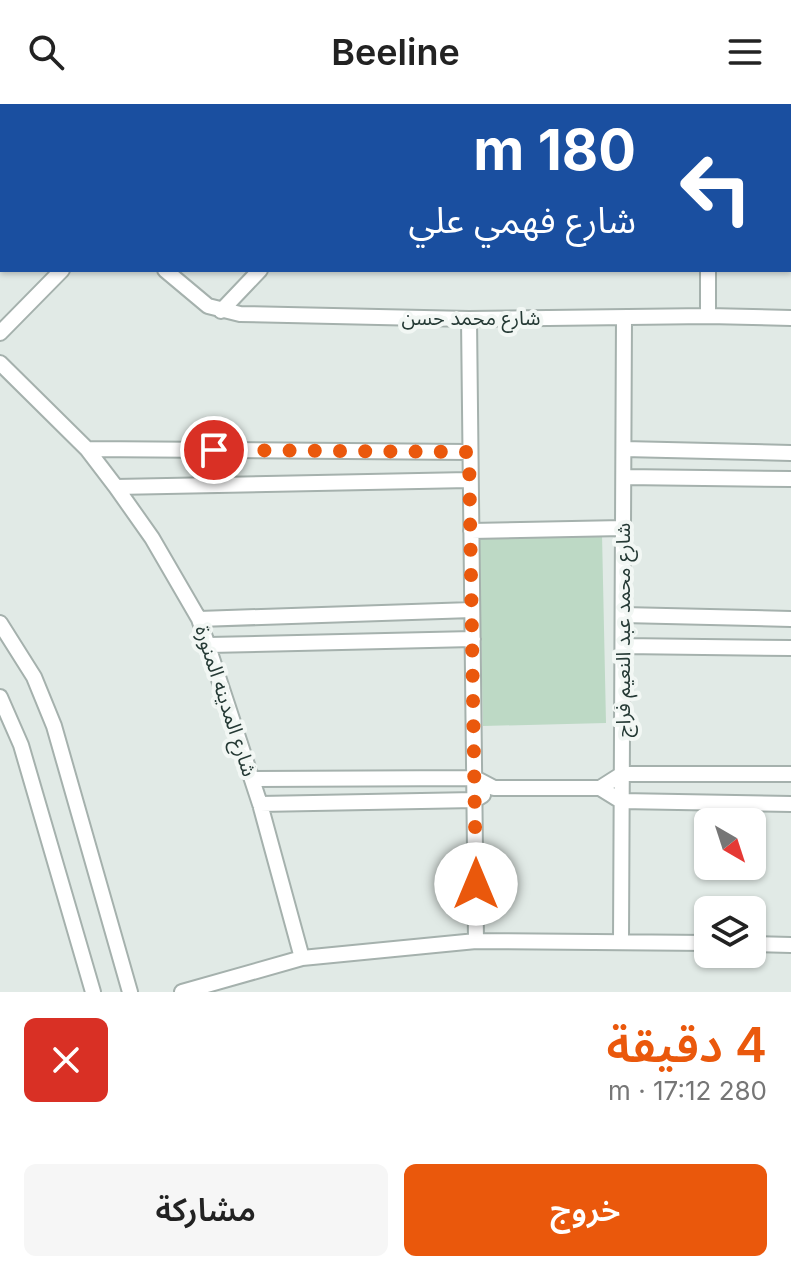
<!DOCTYPE html>
<html lang="ar">
<head>
<meta charset="utf-8">
<style>
  :root { --surface:#fff; --page:#f6f6f6; --text:#222; --muted:#767676; --accent:#ea580c }
  body { margin:0; font-family:Inter,"Noto Sans Arabic",sans-serif; background:var(--page); color:var(--text); direction:rtl; height:100vh; display:flex; flex-direction:column; font-size:30px; white-space:nowrap }
  * { box-sizing:border-box; margin:0 }
  p { font-size:26px; color:var(--muted) }
  .icon { flex:none; width:44px; height:44px; fill:none; stroke:currentColor; stroke-width:2; stroke-linecap:round; stroke-linejoin:round }
  .map { position:relative; height:888px; overflow:hidden; direction:ltr }
  .sheet { display:flex; flex-direction:column; background:var(--surface); flex:1 }
  .sheet>* { flex:none }
  .banner { position:absolute; left:0px; top:0px; width:792px; height:168px; box-shadow:0 2px 6px #0004; direction:rtl; background:#1a4fa0; color:#fff; overflow:hidden }
  .needle { width:52px; rotate:141deg }
  .fabs { position:absolute; left:694px; top:704px; display:grid; gap:16px }
  .fabs a { display:grid; place-items:center; width:72px; height:72px; border-radius:12px; background:var(--surface); box-shadow:0 2px 6px #0004; font-size:40px }
  .pin { position:absolute; display:grid; place-items:center; width:68px; height:68px; color:#fff; margin:-34px; border:4px solid #fff; border-radius:50%; box-shadow:0 2px 8px #0007 }
  .me { position:absolute; width:88px; margin:-44px; rotate:0deg; stroke-linejoin:round; filter:drop-shadow(0 0 6px #0008) }
  .turn { display:flex; align-items:center; gap:28px; height:168px; padding:0 24px; font-size:36px }
  .turn .icon { width:104px; height:104px; stroke-width:2.5 }
  .turn b { display:block; font-size:56px; line-height:68px }
  .round { display:grid; place-items:center; flex:none; width:84px; height:84px; border-radius:12px; background:var(--page) }
  .summary { display:flex; align-items:center; justify-content:space-between; height:136px; padding:0 24px }
  h1 { font-size:48px; font-weight:600; line-height:60px; color:var(--accent) }
  .cta { display:flex; gap:16px; margin-top:auto; padding:16px 24px }
  .cta a { flex:1; height:92px; border-radius:12px; background:var(--accent); color:#fff; font-size:32px; font-weight:600; line-height:92px; text-align:center }
  .cta a+a { background:var(--page); color:var(--text) }
  header { display:flex; justify-content:space-between; align-items:center; height:104px; padding:0 24px; background:var(--surface); font-size:36px; font-weight:600 }
  .map>svg:first-child { display:block }
</style>
</head>
<body>
<header><svg class="icon" aria-label="menu" viewBox="0 0 24 24"><path d="M4 6h16M4 12h16M4 18h16"/></svg>Beeline<svg class="icon" aria-label="search" viewBox="0 0 24 24"><circle cx="10" cy="10" r="6"/><path d="M15 15l6 6"/></svg></header>
<div class="map">
<svg width="791" height="888" viewBox="0 0 791 888">
  <rect width="100%" height="100%" fill="#e1eae6"/>
  <path fill="#bdd9c5" d="M447,0H687L445,2Z
    M602,430L606,619L483,622L479,434Z"/>
  <g fill="none" stroke-linecap="round" stroke-linejoin="round">
    <defs>
      <path id="street" d="M708,0V2
        M221,2L223,0
        M416,2L418,0
        M165,166L208,202L240,210L469,215L708,212L791,214
        M221,207L260,166
        M708,212V166
        M469,215L476,837
        M0,229L62,166
        M0,259L87,345L116,383L152,434L199,515L260,700L302,854
        M87,345L469,348
        M624,345L791,349
        M624,373L791,375
        M116,383L469,376
        M471,427L623,424
        M623,511L791,515
        M199,515L472,506
        M0,519L34,573L54,622L130,888
        M209,541L473,535
        M623,542L791,544
        M0,593L21,641L93,888
        M252,675L475,674L494,684H600L621,697L791,700
        M600,684L622,670H791
        M260,700L475,696L483,691
        M621,837L624,214
        M752,840L791,841
        M182,888L302,854L476,837L708,839"/>
    </defs>
    <use href="#street" stroke="#a5b1ad" stroke-width="18"/>
    <use href="#street" stroke="#fff" stroke-width="14"/>
  </g>
  <g fill="none" stroke-linecap="round" stroke-linejoin="round">
    <path stroke="#ea580c" stroke-width="14" stroke-dasharray="0 25.2" d="M214,346L469,348L476,780"/>
  </g>
  <g text-anchor="middle" dominant-baseline="central" stroke-width="8" stroke-linejoin="round" paint-order="stroke">
    <g font-size="20" fill="#243934" stroke="#f2f7f4">
      <text x="471" y="214">شارع محمد حسن</text>
      <text transform="translate(623 526) rotate(-90)">شارع محمد عبد النعيم فراج</text>
      <text transform="translate(226 597) rotate(72)">شارع المدينه المنورة</text>
    </g>
  </g>
</svg>
<div class="fabs">
<a><svg class="needle" viewBox="-14 -14 28 28"><path d="M0-13l5 13h-10z" fill="#e53935"/><path d="M0 13l5-13h-10z" fill="#767676"/></svg></a>
<a><svg class="icon" aria-label="layers" viewBox="0 0 24 24"><path d="M12 4l9 5-9 5-9-5zM3 14l9 5 9-5"/></svg></a>
</div>
<div class="pin" style="left:214px;top:346px;background:#d93025"><svg class="icon" aria-label="arrive" viewBox="0 0 24 24"><path d="M6 21V4h12l-3 4 3 4H6"/></svg></div>
<svg class="me" style="left:476px;top:780px" viewBox="-20 -20 40 40"><circle r="19" fill="#fff"/><path d="M0-13L10 11 0 6-10 11z" fill="#ea580c"/></svg>
<div class="banner">
<div class="turn"><svg class="icon" aria-label="left" viewBox="0 0 24 24"><path d="M17 20v-9H6M10 6l-5 5 5 5"/></svg><div><b>180 m</b>شارع فهمي علي</div></div>
</div>
</div>
<section class="sheet">
<div class="summary"><div><h1>4 دقيقة</h1><p>280 m · 17:12</p></div><a class="round" style="background:#d93025;color:#fff"><svg class="icon" aria-label="close" viewBox="0 0 24 24"><path d="M6 6l12 12M18 6L6 18"/></svg></a></div>
<div class="cta"><a>خروج</a><a>مشاركة</a></div>
</section>
</body>
</html>
